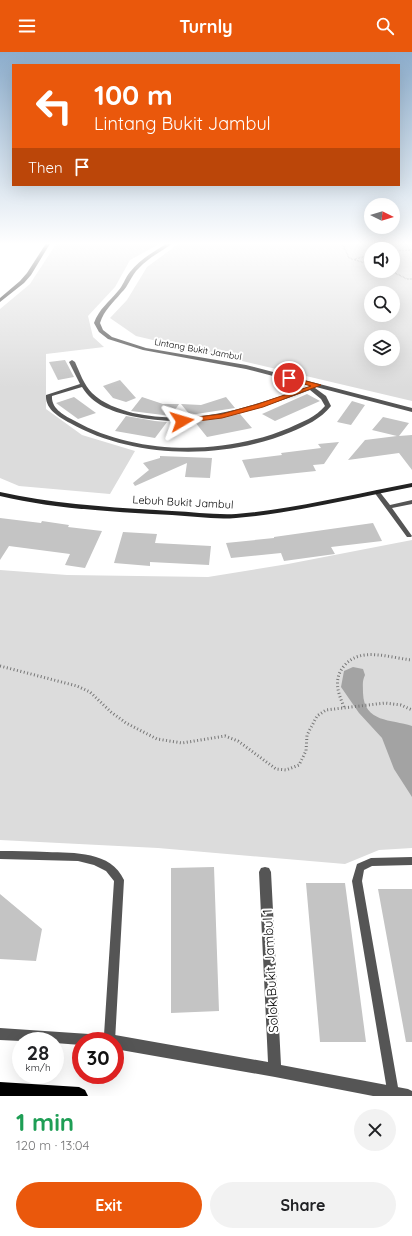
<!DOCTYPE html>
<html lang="en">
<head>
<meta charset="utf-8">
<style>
  :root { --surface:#fff; --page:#f2f2f2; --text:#202124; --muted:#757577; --accent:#ea580c }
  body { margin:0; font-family:Quicksand,sans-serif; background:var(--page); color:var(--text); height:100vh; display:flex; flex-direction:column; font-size:15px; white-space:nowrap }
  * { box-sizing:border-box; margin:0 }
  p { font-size:13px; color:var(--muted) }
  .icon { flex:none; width:22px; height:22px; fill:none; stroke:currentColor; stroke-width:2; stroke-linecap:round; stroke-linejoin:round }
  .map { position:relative; height:1044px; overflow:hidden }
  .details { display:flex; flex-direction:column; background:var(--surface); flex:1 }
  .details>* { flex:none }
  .banner { position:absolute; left:12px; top:12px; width:388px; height:122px; border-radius:0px; box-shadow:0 4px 16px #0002; background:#ea580c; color:#fff; overflow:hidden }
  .needle { width:26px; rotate:95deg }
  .controls { position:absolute; left:364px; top:146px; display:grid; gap:8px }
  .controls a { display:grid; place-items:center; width:36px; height:36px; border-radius:50%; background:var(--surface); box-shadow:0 4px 16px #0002; font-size:20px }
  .speed { position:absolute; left:12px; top:980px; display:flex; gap:8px; font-size:20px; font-weight:700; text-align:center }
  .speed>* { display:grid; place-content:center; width:52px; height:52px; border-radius:50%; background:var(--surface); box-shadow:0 4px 16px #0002; line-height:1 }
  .speed small { font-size:10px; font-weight:400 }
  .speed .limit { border:6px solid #d22; background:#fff; color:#111 }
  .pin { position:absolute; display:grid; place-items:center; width:34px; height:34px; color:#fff; margin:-17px; border:2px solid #fff; border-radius:50%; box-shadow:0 1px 4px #0007 }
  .me { position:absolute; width:44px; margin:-22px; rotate:83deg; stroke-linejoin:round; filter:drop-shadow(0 0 3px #0008) }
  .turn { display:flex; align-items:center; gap:14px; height:84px; padding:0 16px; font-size:18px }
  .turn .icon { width:52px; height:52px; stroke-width:2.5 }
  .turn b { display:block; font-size:28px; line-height:34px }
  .then { display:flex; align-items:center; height:38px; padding:0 16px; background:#0003; gap:8px; font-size:15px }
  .round { display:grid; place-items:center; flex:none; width:42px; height:42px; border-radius:21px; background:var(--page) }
  .summary { display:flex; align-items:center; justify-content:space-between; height:68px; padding:0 16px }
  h1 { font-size:24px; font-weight:800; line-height:30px; color:#1e9e55 }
  .cta { display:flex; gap:8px; margin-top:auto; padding:8px 16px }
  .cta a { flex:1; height:46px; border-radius:24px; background:var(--accent); color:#fff; font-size:16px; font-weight:800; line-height:46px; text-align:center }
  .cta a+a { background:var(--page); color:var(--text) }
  header { display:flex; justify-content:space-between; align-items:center; height:52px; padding:0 16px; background:var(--accent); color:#fff; font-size:18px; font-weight:800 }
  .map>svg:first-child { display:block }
</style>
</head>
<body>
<header><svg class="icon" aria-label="menu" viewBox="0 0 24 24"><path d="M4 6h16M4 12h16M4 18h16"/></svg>Turnly<svg class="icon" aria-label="search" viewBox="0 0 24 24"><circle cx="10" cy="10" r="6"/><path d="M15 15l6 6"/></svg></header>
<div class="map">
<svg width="412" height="1044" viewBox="0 0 412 1044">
  <rect width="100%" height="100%" fill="#fff"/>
  <path fill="#dcdcdc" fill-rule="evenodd" d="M59,190H163L130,208L115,235L88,264L93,285L104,295L46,302V357L82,383L135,399L110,442L19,434L0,426V257L30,232L56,192Z
    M181,190H412V349L136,284L110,266L127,248L147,215ZM371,197H393V219H371ZM371,241H393V263H371ZM371,285H393V307H371Z
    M412,488V796L379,798L345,812L158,796L0,788V518L67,523L208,525L288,512Z"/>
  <path fill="#a3a3a3" d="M353,615L363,617L365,623C362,629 363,634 363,641C364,671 391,667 412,674V745L394,717L382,686L359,661L341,635L344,619Z"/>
  <path fill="#c4c4c4" d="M65,308L74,325L58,328L49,310Z
    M120,328L136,346L126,350L113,346L103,334Z
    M307,342L320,349L275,369L262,362Z
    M74,345L96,361L78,367L56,351Z
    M142,345L163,352H179L171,364L131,359Z
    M226,345L235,356L190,363L181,352L201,353Z
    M352,349L365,353L351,373L337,370Z
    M240,362L252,376L207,385L195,370Z
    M126,364L155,369L167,370L155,386L115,379Z
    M383,365L409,371L399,384L412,383V418L399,401L348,408L365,388L397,384L372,378Z
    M339,390L324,412L313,413L316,419L250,426L242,408L282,403L281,401L321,396L318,392Z
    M160,404L212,406L210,426L185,425L187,411L135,434L133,431L149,418L143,411L160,406Z
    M0,466L41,471L42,469L69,473L68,475L102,479L85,516L65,513L70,502L9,494L0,508Z
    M373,471L382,489L331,495L335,502L284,509L281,501L231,506L226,491L274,486V485Z
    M123,480L157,482L155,491L211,494L209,513L150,510V514L114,511Z
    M214,815L219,959L171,961V816Z
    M306,831H345L366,990H320Z
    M378,837H412V990H406Z
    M0,842L42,877L36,909L0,907Z"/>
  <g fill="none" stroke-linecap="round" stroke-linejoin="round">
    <path stroke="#777" stroke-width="1.5" stroke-dasharray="0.5 1" stroke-linecap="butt" d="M338,190L343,193L349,206L371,213
      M393,199L412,198
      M355,207L371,203
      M391,219L407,227H412"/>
    <path stroke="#777" stroke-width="3" stroke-dasharray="1 2.5" stroke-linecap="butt" d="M0,614L77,634L90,640L111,660L126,671L157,687L182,691L225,684L238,689L276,717L286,718L299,713L306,699L307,683L317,664L326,658L385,651L401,653L412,658
      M344,655C338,641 333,627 344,614C360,594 390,606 412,608"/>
    <path fill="#555" fill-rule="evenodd" d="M377,438L379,439L390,453L412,448V452L392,456L412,484L411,485H407L374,440Z
      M0,799C16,799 31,799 47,800C74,801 111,799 124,828L115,989H81V993L55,991V989H21L0,988V976L104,983L114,829L106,819L94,813L78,809L0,807Z
      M412,805V813L372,814L364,818L362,829L399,1041L398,1044H388L352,829L357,812L371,806Z"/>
    <path fill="#555" fill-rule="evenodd" d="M169,190H174C163,199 149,205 139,216C131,223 129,234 121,241C113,251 104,258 100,271L103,278L112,285L146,296L246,313L412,356V360L316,335L315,336L326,344L331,354C321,367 305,374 291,380C224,408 133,407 70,371C59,365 45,357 46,343L80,332L69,310L72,308L75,310C80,321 84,333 92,341C103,352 119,357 133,361C200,375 250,354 311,334L246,317L143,298L108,287L99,280L94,271C99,257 109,250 118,239C123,234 125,226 130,220C140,207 155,199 169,190ZM82,335C93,353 111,359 131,364C196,378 249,361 310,338L321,347L325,354C316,365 302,370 289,376C225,403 137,404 75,369C65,364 51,357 52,344Z
      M265,815L269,816L271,820L281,1013L408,1037L412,1039V1044H373L275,1025L115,997V989H109L110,985L115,983L268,1010L259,820L261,816Z"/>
    <path fill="#222" fill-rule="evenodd" d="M47,190H51L31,223L24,231L0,250V246L20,229L27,221Z
      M412,431V435C354,446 295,461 236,466C215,468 193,464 172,463C116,460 54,457 0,444V440C54,452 116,456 172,459C193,460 215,463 236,462C295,457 354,442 412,431Z"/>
    <path fill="#000" fill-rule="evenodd" d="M0,1030L79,1035L85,1038L88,1044H0Z"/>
  </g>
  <linearGradient id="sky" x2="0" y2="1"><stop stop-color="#8cadcc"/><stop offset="0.57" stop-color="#fff"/><stop offset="1" stop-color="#fff" stop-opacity="0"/></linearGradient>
  <rect width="412" height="336" fill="url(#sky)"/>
  <path fill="#ea580c" stroke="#983908" d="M287,324L321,333L263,355L222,366L182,371L178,369L182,367L222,362L258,352L311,334L287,327Z"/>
  <g text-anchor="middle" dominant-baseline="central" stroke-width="4" stroke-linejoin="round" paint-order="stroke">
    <g font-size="9" fill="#000" stroke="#fff">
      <text transform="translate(198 297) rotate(10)">Lintang Bukit Jambul</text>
    </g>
    <g font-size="11" fill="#000" stroke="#fff">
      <text transform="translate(183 450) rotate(3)">Lebuh Bukit Jambul</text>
    </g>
    <g font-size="13" fill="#000" stroke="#fff">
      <text transform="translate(270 919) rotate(-93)">Solok Bukit Jambul 1</text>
    </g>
  </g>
</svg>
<div class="controls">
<a><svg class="needle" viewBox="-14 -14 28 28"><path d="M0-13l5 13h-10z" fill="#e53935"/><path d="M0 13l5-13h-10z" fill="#757577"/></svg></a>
<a><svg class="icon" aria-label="sound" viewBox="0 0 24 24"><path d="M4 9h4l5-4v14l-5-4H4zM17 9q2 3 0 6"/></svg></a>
<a><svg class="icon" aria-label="search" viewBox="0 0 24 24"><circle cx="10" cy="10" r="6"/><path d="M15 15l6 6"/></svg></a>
<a><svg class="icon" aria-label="layers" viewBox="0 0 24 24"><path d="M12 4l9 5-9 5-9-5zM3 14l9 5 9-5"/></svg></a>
</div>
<div class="speed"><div>28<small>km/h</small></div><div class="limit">30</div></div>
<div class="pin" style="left:289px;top:326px;background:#d93025"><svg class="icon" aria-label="arrive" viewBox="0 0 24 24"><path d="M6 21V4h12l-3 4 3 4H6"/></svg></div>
<svg class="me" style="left:182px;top:369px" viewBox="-20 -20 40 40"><path d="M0-17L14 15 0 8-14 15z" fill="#ea580c" stroke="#fff" stroke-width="4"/></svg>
<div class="banner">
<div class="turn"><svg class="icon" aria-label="left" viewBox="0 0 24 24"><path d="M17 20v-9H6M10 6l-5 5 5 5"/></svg><div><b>100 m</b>Lintang Bukit Jambul</div></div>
<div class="then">Then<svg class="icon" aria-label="arrive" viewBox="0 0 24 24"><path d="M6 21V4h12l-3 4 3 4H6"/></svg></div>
</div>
</div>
<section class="details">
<div class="summary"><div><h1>1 min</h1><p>120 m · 13:04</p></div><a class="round"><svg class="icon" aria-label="close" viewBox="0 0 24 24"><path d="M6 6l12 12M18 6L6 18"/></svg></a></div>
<div class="cta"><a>Exit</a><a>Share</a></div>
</section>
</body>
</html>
